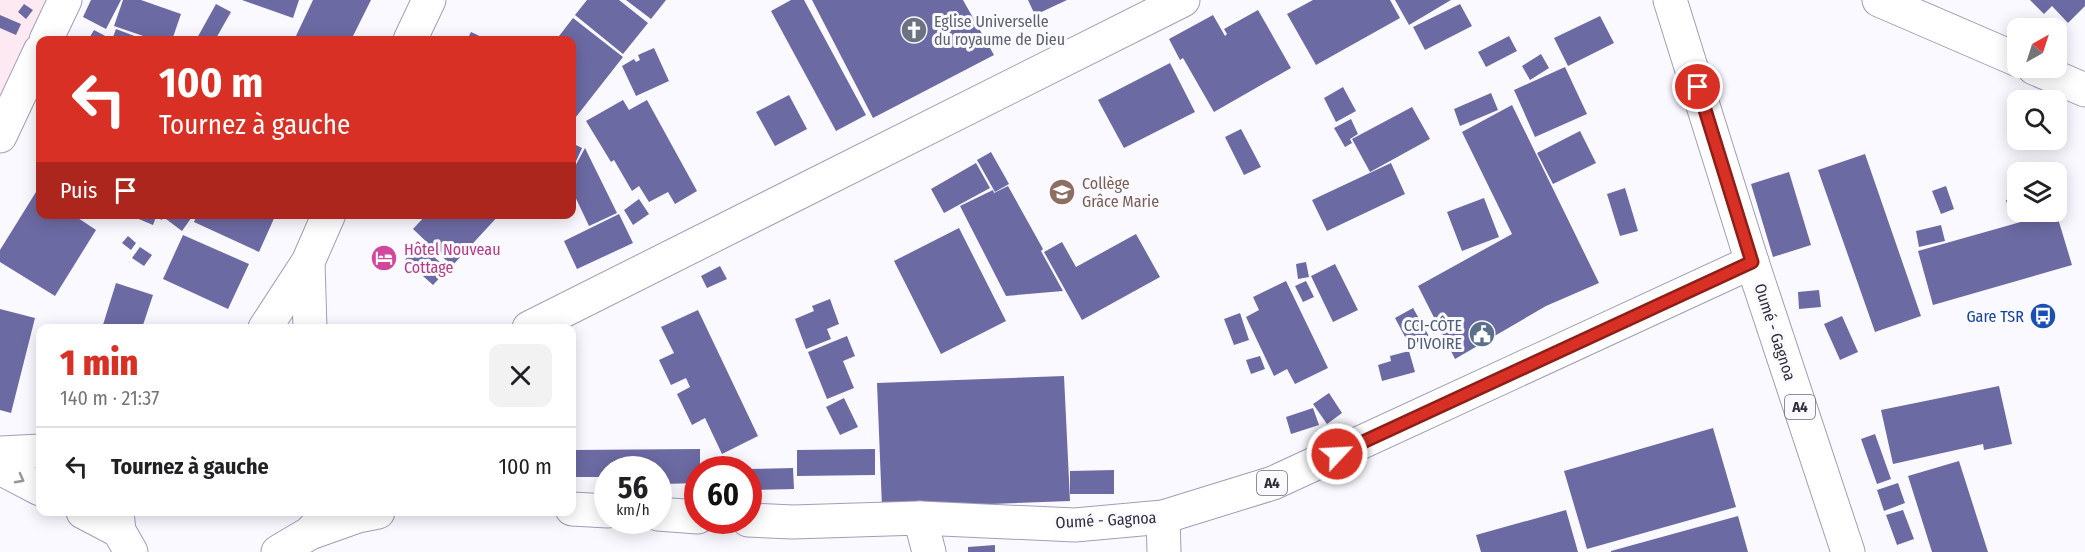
<!DOCTYPE html>
<html lang="fr">
<head>
<meta charset="utf-8">
<style>
  :root { --surface:#fff; --page:#f2f2f2; --text:#202124; --muted:#757577; --line:#e0e0e0; --accent:#d93025 }
  body { margin:0; font-family:"Fira Sans Condensed",sans-serif; background:var(--page); color:var(--text); height:100vh; display:flex; flex-direction:column; font-size:22px; white-space:nowrap }
  * { box-sizing:border-box; margin:0 }
  p { font-size:20px; color:var(--muted) }
  .icon { flex:none; width:33px; height:33px; fill:none; stroke:currentColor; stroke-width:2; stroke-linecap:round; stroke-linejoin:round }
  .map { position:relative; flex:1; overflow:hidden }
  .details { position:absolute; left:36px; top:324px; width:540px; height:192px; display:flex; flex-direction:column; background:var(--surface); border-radius:12px; box-shadow:0 3px 15px #0003 }
  .details>* { flex:none }
  .hud { position:absolute; left:36px; top:36px; width:540px; height:183px; border-radius:12px; box-shadow:0 3px 15px #0003; background:#d93025; color:#fff; overflow:hidden }
  .needle { width:39px; rotate:39deg }
  .controls { position:absolute; left:2007px; top:18px; display:grid; gap:12px }
  .controls a { display:grid; place-items:center; width:60px; height:60px; border-radius:12px; background:var(--surface); box-shadow:0 3px 15px #0003; font-size:30px }
  .speed { position:absolute; left:594px; top:456px; display:flex; gap:12px; font-size:30px; font-weight:700; text-align:center }
  .speed>* { display:grid; place-content:center; width:78px; height:78px; border-radius:50%; background:var(--surface); box-shadow:0 3px 15px #0003; line-height:1 }
  .speed small { font-size:15px; font-weight:400 }
  .speed .limit { border:9px solid #d22; background:#fff; color:#111 }
  .pin { position:absolute; display:grid; place-items:center; width:51px; height:51px; color:#fff; margin:-26px; border:3px solid #fff; border-radius:50%; box-shadow:0 2px 6px #0007 }
  .me { position:absolute; width:66px; margin:-33px; rotate:65deg; stroke-linejoin:round; filter:drop-shadow(0 0 4px #0008) }
  .turn { display:flex; align-items:center; gap:21px; height:126px; padding:0 24px; font-size:27px }
  .turn .icon { width:78px; height:78px; stroke-width:2.5 }
  .turn b { display:block; font-size:42px; line-height:51px }
  .then { display:flex; align-items:center; height:57px; padding:0 24px; background:#0003; gap:12px; font-size:22px }
  .round { display:grid; place-items:center; flex:none; width:63px; height:63px; border-radius:12px; background:var(--page) }
  .head { display:flex; align-items:center; justify-content:space-between; height:102px; padding:0 24px }
  h1 { font-size:36px; font-weight:800; line-height:45px; color:var(--accent) }
  ul { padding:0; list-style:none }
  li { display:flex; align-items:center; gap:18px; height:78px; padding:0 24px; border-top:2px solid var(--line) }
  li div { flex:1 }
  li b { display:block; font-size:22px }
  li em { font-style:normal }
  .map>svg:first-child { display:block }
</style>
</head>
<body>
<div class="map">
<svg width="2085" height="552" viewBox="0 0 2085 552">
  <rect width="100%" height="100%" fill="#faf9ff"/>
  <path fill="#fde9f2" d="M0,0H50L0,107Z"/>
  <path fill="#6c6aa3" d="M91,0H121L106,29L83,17Z
    M123,0H141L181,14L172,40H155L114,26Z
    M242,0H299L293,18Z
    M313,0H371L351,40H301L295,38Z
    M587,0H619L648,23L623,54L575,15Z
    M626,0H666L651,19Z
    M791,0H804L866,115L836,131L771,11Z
    M812,0H963L994,55L873,118Z
    M1028,0H1067L1035,15Z
    M1313,0H1390L1400,18L1316,65L1287,14Z
    M1395,0H1451L1409,25Z
    M2030,0H2085V6L2068,23L2052,6L2044,14Z
    M24,4L33,10L26,19L18,12Z
    M216,4L231,12L215,40H196Z
    M1460,4L1472,26L1425,50L1413,27Z
    M1258,10L1291,68L1214,112L1183,58L1180,60L1169,39L1213,15L1225,36L1227,34L1224,29Z
    M0,15L21,24L16,35L0,28Z
    M1600,16L1614,43L1568,66L1554,38Z
    M573,18L623,57L572,122V40H556Z
    M116,29L145,40H112Z
    M94,30L109,38L108,40H88Z
    M471,32L488,40H467Z
    M1509,36L1517,51L1486,67L1478,52Z
    M654,48L669,81L636,96L622,66L634,59L636,62L640,60L638,55Z
    M1541,54L1549,68L1530,80L1522,66Z
    M1170,63L1195,112L1124,148L1098,100Z
    M1565,67L1587,114L1535,137L1514,90Z
    M1343,87L1356,111L1336,122L1324,98Z
    M1491,93L1498,110L1460,126L1454,109Z
    M789,95L807,129L775,146L756,112Z
    M623,100L629,110L647,100L697,191L675,204L668,192L649,202L639,186L632,191L614,160L611,162L586,121Z
    M1512,105L1599,283L1546,306L1455,359L1418,286L1512,234L1462,132Z
    M1412,107L1430,139L1370,172L1352,139Z
    M1351,119L1358,134L1350,139L1352,143L1345,147L1334,128Z
    M1241,129L1261,167L1244,175L1225,137Z
    M1580,131L1596,163L1553,184L1537,153Z
    M572,143L582,148L572,170Z
    M585,148L617,213L589,226L572,190V172Z
    M991,152L1009,184L995,192L977,160Z
    M1865,154L1921,316L1875,332L1818,170Z
    M976,163L990,188L944,213L931,189Z
    M1391,163L1405,194L1327,231L1312,200Z
    M1789,172L1811,245L1773,257L1751,184Z
    M1008,186L1043,249L1041,251L1063,291L1006,296L960,206L993,190L994,193Z
    M1946,186L1954,209L1941,214L1932,191Z
    M1625,188L1638,231L1620,236L1607,194Z
    M36,192L40,195V214H72L96,230L55,296L0,262V250Z
    M2018,197V212H2029L2030,214L2011,218L2006,200Z
    M1484,198L1499,237L1462,251L1447,212Z
    M639,199L649,214L633,225L624,210Z
    M2056,212L2072,265L1933,305L1918,251Z
    M127,214H164L162,220L156,217L153,225Z
    M170,214H194L182,231L166,219Z
    M197,214H276L259,252L194,222Z
    M427,214H500L452,266L413,229Z
    M619,214L633,243L577,269L564,241Z
    M1941,225L1945,241L1919,247L1916,231Z
    M959,228L1006,321L941,354L894,261Z
    M1136,234L1160,277L1082,320L1044,252L1062,242L1076,267Z
    M183,235L249,264L228,309L163,279Z
    M128,236L136,243L131,250L122,243Z
    M419,244L448,269L433,285L405,260Z
    M140,247L152,255L144,266L132,258Z
    M1306,262L1309,277L1298,279L1296,264Z
    M1335,264L1358,310L1333,322L1311,276Z
    M720,266L727,279L707,288L701,276Z
    M1286,281L1328,368L1295,384L1287,369L1274,376L1246,317L1259,310L1253,297Z
    M1306,281L1314,297L1303,302L1295,286Z
    M116,283L153,295L142,328H102Z
    M1819,290L1821,307L1799,309L1798,292Z
    M830,299L839,324L827,329L831,339L806,349L795,319L814,311L812,306Z
    M1413,308L1430,338L1411,348L1395,318Z
    M0,309L35,318L11,413L0,410Z
    M698,310L758,436L722,454L705,418L692,425L677,394L690,387L686,378L671,385L659,360L674,353L661,327Z
    M1240,313L1249,340L1234,345L1224,319Z
    M1842,316L1858,352L1840,360L1824,324Z
    M847,336L855,356L843,361L854,388L827,399L808,352Z
    M1409,351L1415,372L1382,381L1378,365L1391,361L1390,356Z
    M1260,356L1265,369L1251,374L1246,360Z
    M1064,376L1070,501L882,508L877,383Z
    M1999,386L2012,444L1984,450L1983,444L1893,464L1881,410Z
    M1329,393L1342,413L1327,424L1313,404Z
    M844,398L858,427L840,435L826,407Z
    M1313,408L1319,425L1291,434L1286,417Z
    M1713,428L1736,507L1587,549L1564,471Z
    M1875,434L1891,479L1877,484L1861,439Z
    M700,449V470H698V483L663,484V476H658V470H608V477H572V450Z
    M875,449V475L797,476V450Z
    M1959,461L1988,552H1932L1908,476Z
    M793,468L794,489L748,490V469Z
    M1114,470V494H1070V471Z
    M1898,483L1905,503L1884,511L1877,490Z
    M1566,510L1578,552H1481L1476,535Z
    M1903,510L1914,539L1897,545L1886,515Z
    M1738,516L1748,552H1611V551Z
    M995,545V552H968V547Z"/>
  <g fill="none" stroke-linecap="round" stroke-linejoin="round">
    <defs>
      <path id="minor" d="M1670,0L1752,262
        M1879,0L2018,60
        M46,40L65,0
        M2034,68L2085,90
        M0,136L40,51
        M529,328L1183,0
        M1163,517L1164,552
        M920,518L929,552"/>
      <path id="major" d="M410,40L429,0
        M308,262L310,328
        M265,328L308,262L329,214
        M0,453L40,451
        M0,468L40,489
        M572,509L608,511
        M83,512L119,531
        M117,512L119,531L131,552
        M658,514L698,517
        M748,520L793,522L920,518L1075,525L1163,517L1273,483L1752,262L1848,552
        M310,533L358,516L378,512
        M278,552L310,533L324,517"/>
    </defs>
    <use href="#minor" stroke="#a29dba" stroke-width="35"/>
    <use href="#major" stroke="#a29dba" stroke-width="35"/>
    <use href="#minor" stroke="#fff" stroke-width="33"/>
    <use href="#major" stroke="#fff" stroke-width="33"/>
  </g>
  <defs><path id="oneway-chevron" d="M-2-3.5L2.5 0L-2 3.5" fill="none" stroke-width="1.6" stroke-linecap="round" stroke-linejoin="round" transform="scale(1.5)"/></defs>
  <use stroke="#98969c" href="#oneway-chevron" transform="translate(20 479) rotate(28)"/>
  <g fill="none" stroke-linecap="round" stroke-linejoin="round">
    <defs>
      <path id="route" d="M1337,454L1752,262L1698,87"/>
    </defs>
    <use href="#route" stroke="#8d1f18" stroke-width="15"/>
    <use href="#route" stroke="#d93025" stroke-width="10"/>
  </g>
  <defs>
    <symbol id="church-disc" viewBox="-11 -11 22 22"><circle r="9.5" fill="#6b7280" stroke="#faf9ff"/><path d="M-1.2-6h2.4v3.5h3.3v2.4h-3.3V6h-2.4V-.1h-3.3v-2.4h3.3Z" fill="#fff"/></symbol>
    <symbol id="school-disc" viewBox="-11 -11 22 22"><circle r="9.5" fill="#8d6e63" stroke="#faf9ff"/><path d="M0-5L7-2L0 1L-7-2ZM-4 1L0 2.5L4 1V4Q0 6-4 4Z" fill="#fff"/></symbol>
    <symbol id="hotel-disc" viewBox="-11 -11 22 22"><circle r="9.5" fill="#d1479c" stroke="#faf9ff"/><path d="M-6-4.5h1.5V1H6V5H4.5V3h-9V5H-6ZM-4 0a1.8 1.8 0 1 1 3.6 0ZM.5 0V-2.5h3Q6-2.5 6 0Z" fill="#fff"/></symbol>
    <symbol id="bus-disc" viewBox="-11 -11 22 22"><circle r="9.5" fill="#1a4fb4" stroke="#faf9ff"/><path d="M-5-6H5V4H4V6H2V4H-2V6H-4V4H-5ZM-3.5-4V0h7V-4ZM-3.5 1.2v1.5H-2V1.2ZM2 1.2v1.5H3.5V1.2Z" fill="#fff"/></symbol>
    <symbol id="civic-disc" viewBox="-11 -11 22 22"><circle r="9.5" fill="#5c6f8a" stroke="#faf9ff"/><path d="M-.6-6.5H3V-4.5H.6V-3L4-1V1h2V6H-6V1h2V-1L-.6-3ZM-1.2 2.5V6h2.4V2.5Z" fill="#fff"/></symbol>
  </defs>
  <g fill-rule="evenodd">
    <use href="#church-disc" x="899" y="15" width="30" height="30"/>
    <use href="#school-disc" x="1047" y="177" width="30" height="30"/>
    <use href="#hotel-disc" x="369" y="243" width="30" height="30"/>
    <use href="#bus-disc" x="2028" y="301" width="30" height="30"/>
    <use href="#civic-disc" x="1467" y="319" width="30" height="30"/>
  </g>
  <g text-anchor="middle" dominant-baseline="central" stroke-width="6" stroke-linejoin="round" paint-order="stroke">
    <g fill="#faf9ff" stroke="#6d6b74" stroke-width="1.5">
      <rect x="1785" y="395" width="30" height="24" rx="4.5"/>
      <rect x="1257" y="471" width="30" height="24" rx="4.5"/>
    </g>
    <g font-size="15" font-weight="bold" fill="#302e39">
      <text x="1800" y="407">A4</text>
      <text x="1272" y="483">A4</text>
    </g>
    <g font-size="16" fill="#5b616d" stroke="#faf9ff" text-anchor="start">
      <text x="934" y="21">Eglise Universelle<tspan x="934" dy="18">du royaume de Dieu</tspan></text>
    </g>
    <g font-size="16" fill="#785e54" stroke="#faf9ff" text-anchor="start">
      <text x="1082" y="183">Collège<tspan x="1082" dy="18">Grâce Marie</tspan></text>
    </g>
    <g font-size="16" fill="#b23c85" stroke="#faf9ff" text-anchor="start">
      <text x="404" y="249">Hôtel Nouveau<tspan x="404" dy="18">Cottage</tspan></text>
    </g>
    <g font-size="16" fill="#164399" stroke="#faf9ff" text-anchor="end">
      <text x="2024" y="316">Gare TSR</text>
    </g>
    <g font-size="16" fill="#4e5e75" stroke="#faf9ff" text-anchor="end">
      <text x="1462" y="325">CCI-CÔTE<tspan x="1462" dy="18">D'IVOIRE</tspan></text>
    </g>
    <g font-size="16" fill="#302e39" stroke="#faf9ff">
      <text transform="translate(1775 332) rotate(72)">Oumé - Gagnoa</text>
      <text transform="translate(1106 520) rotate(-3)">Oumé - Gagnoa</text>
    </g>
  </g>
</svg>
<div class="controls">
<a><svg class="needle" viewBox="-14 -14 28 28"><path d="M0-13l5 13h-10z" fill="#e53935"/><path d="M0 13l5-13h-10z" fill="#757577"/></svg></a>
<a><svg class="icon" aria-label="search" viewBox="0 0 24 24"><circle cx="10" cy="10" r="6"/><path d="M15 15l6 6"/></svg></a>
<a><svg class="icon" aria-label="layers" viewBox="0 0 24 24"><path d="M12 4l9 5-9 5-9-5zM3 14l9 5 9-5"/></svg></a>
</div>
<div class="speed"><div>56<small>km/h</small></div><div class="limit">60</div></div>
<div class="pin" style="left:1698px;top:87px;background:#d93025"><svg class="icon" aria-label="arrive" viewBox="0 0 24 24"><path d="M6 21V4h12l-3 4 3 4H6"/></svg></div>
<svg class="me" style="left:1337px;top:454px" viewBox="-20 -20 40 40"><circle r="17" fill="#d93025" stroke="#fff" stroke-width="3"/><path d="M0-11L8 9 0 5-8 9z" fill="#fff"/></svg>
<div class="hud">
<div class="turn"><svg class="icon" aria-label="left" viewBox="0 0 24 24"><path d="M17 20v-9H6M10 6l-5 5 5 5"/></svg><div><b>100 m</b>Tournez à gauche</div></div>
<div class="then">Puis<svg class="icon" aria-label="arrive" viewBox="0 0 24 24"><path d="M6 21V4h12l-3 4 3 4H6"/></svg></div>
</div>
<section class="details">
<div class="head"><div><h1>1 min</h1><p>140 m · 21:37</p></div><a class="round"><svg class="icon" aria-label="close" viewBox="0 0 24 24"><path d="M6 6l12 12M18 6L6 18"/></svg></a></div>
<ul>
<li><svg class="icon" aria-label="left" viewBox="0 0 24 24"><path d="M17 20v-9H6M10 6l-5 5 5 5"/></svg><div><b>Tournez à gauche</b></div><em>100 m</em></li>
</ul>
</section>
</div>
</body>
</html>
